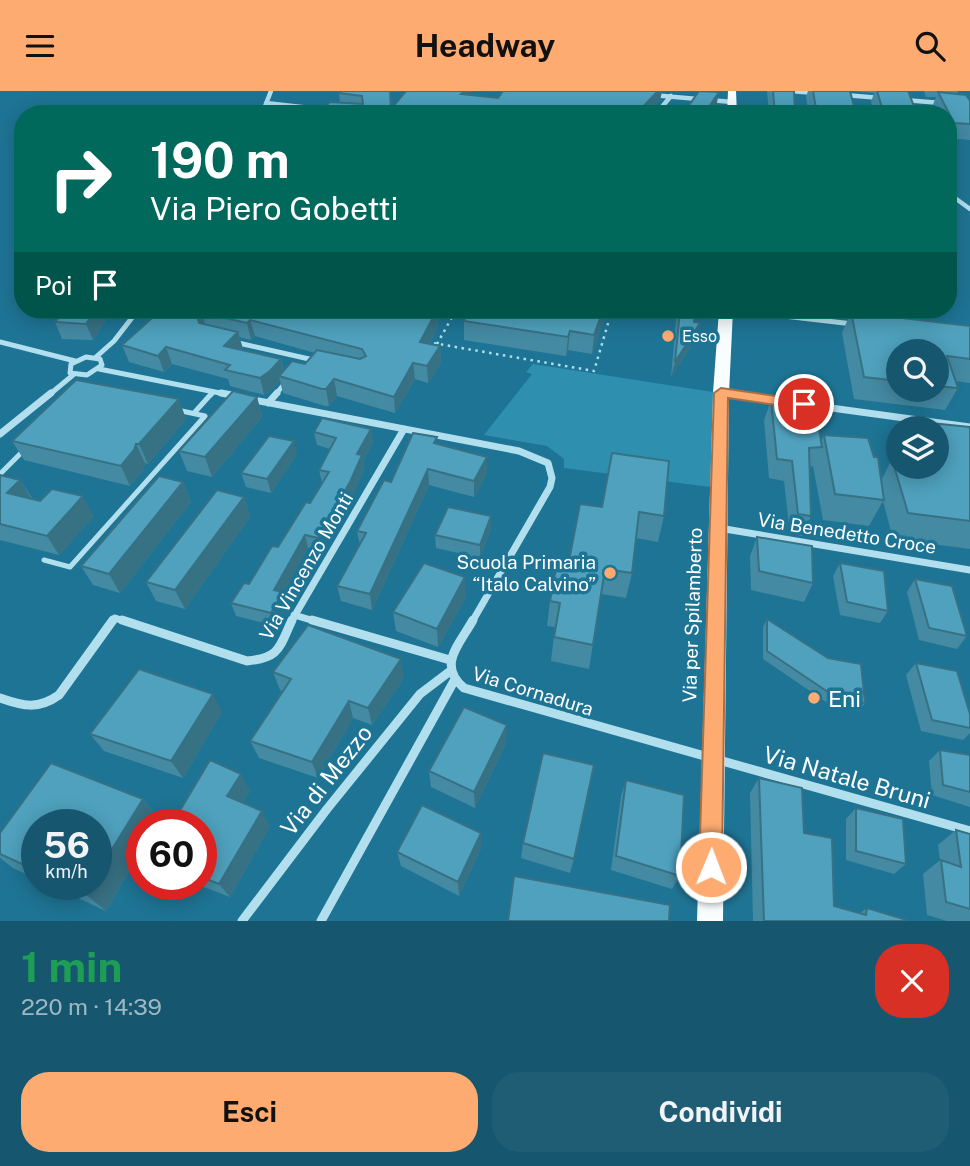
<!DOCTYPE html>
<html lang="it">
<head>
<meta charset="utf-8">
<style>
  :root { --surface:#16576f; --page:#1f5d74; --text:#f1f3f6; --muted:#9eb8c3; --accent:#fdab70 }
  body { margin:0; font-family:"Public Sans",sans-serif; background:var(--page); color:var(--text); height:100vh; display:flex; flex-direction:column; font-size:26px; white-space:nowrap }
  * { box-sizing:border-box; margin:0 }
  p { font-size:23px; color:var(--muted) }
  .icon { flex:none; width:38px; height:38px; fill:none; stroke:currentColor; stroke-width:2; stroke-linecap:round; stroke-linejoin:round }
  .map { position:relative; height:830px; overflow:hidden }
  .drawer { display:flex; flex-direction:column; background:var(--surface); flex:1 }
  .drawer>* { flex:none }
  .top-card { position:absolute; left:14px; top:14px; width:943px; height:214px; border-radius:28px; box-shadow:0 4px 18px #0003; background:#00695c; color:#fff; overflow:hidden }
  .tools { position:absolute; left:886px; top:248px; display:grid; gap:14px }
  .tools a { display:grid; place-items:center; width:63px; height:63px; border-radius:50%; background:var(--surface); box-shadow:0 4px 18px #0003; font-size:35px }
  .speed { position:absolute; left:21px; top:718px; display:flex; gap:14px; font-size:35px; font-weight:700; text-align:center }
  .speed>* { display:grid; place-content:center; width:91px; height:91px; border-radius:50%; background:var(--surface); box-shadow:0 4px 18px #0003; line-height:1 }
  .speed small { font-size:18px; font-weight:400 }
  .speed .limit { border:10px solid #d22; background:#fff; color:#111 }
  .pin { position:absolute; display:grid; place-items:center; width:60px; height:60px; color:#fff; margin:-30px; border:4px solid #fff; border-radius:50%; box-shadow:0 2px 7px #0007 }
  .me { position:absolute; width:77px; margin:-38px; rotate:1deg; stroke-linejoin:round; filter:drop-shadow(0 0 5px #0008) }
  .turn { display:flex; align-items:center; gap:24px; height:147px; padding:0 21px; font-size:32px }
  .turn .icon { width:91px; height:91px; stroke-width:2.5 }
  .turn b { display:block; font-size:49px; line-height:60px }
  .then { display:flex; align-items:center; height:66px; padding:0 21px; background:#0003; gap:14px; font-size:26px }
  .round { display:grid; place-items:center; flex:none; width:74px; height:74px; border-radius:28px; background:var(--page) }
  .summary { display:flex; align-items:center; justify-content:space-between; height:119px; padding:0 21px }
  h1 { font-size:42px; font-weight:700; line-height:52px; color:#1e9e55 }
  .action { display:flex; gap:14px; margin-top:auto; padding:14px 21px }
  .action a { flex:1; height:80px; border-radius:28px; background:var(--accent); color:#111; font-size:28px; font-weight:700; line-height:80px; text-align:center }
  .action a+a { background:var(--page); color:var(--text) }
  header { display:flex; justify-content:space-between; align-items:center; height:91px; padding:0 21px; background:var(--accent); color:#111; font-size:32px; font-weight:700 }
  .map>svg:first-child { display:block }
</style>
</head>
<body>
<header><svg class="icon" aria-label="menu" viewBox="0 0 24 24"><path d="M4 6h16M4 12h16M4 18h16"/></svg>Headway<svg class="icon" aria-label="search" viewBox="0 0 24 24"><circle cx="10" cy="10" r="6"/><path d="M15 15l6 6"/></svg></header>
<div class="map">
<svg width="970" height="830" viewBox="0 0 970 830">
  <rect width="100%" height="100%" fill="#1e7494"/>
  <path fill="#2f8faf" d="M533,273L713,301L710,396L564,377V368L547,355L484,344L532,283L526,281Z"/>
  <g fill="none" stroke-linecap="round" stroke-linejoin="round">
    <path stroke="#b1dfee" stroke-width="2.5" stroke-dasharray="2.5 4.5" stroke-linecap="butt" d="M427,251L594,280L612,219
      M437,253L456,219"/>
    <path stroke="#b1dfee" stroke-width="4.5" d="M211,304L213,301"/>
    <path stroke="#b1dfee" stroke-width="5" d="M194,322L212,302
      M0,383L24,359
      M44,469L70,476L205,325L177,319"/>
    <path stroke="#b1dfee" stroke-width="4.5" d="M791,0L815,2
      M652,4L732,11
      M844,4L881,7
      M904,9L941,12
      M266,12L328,19
      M262,23L271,0
      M656,23L671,5
      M948,102L970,118"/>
    <path stroke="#b1dfee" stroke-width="5" d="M732,219L853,233
      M0,251L75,270
      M234,251L318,270
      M86,266L100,268L102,274L87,284L70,282L71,273Z
      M96,266L114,250L138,219
      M99,278L230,304
      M722,302L734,304
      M49,304L73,284
      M275,304L286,291"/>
    <path stroke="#b1dfee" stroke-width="7" d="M221,302L237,305
      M722,302L970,336
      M249,308L519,360L548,372L552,387L550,396L472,531
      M268,312L277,302
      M0,343L51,302
      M719,437L970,479
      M294,524L318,531
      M112,531L115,527L127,531
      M291,531L404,338"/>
    <path stroke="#b1dfee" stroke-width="9" d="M122,529L247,570C280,567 279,557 292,529
      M312,529L450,569
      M473,529C459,554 437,574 464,597L970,740
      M0,607C23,615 38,619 59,604L113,529
      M242,830L327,718L420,603L449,581
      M321,830L454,590"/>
    <path fill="#f8fdff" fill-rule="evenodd" d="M728,0H736L737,23H727Z
      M719,219H733L729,302L723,830H697L713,302Z"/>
  </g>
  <path fill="#448aa3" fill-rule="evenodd" d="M390,0L392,18L470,4L498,7L503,0H669H662L660,9L647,23H317L340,12L339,2Z
    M767,0H794L795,23H769Z
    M808,0H813L856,23H808L806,6Z
    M853,0H908L917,23H874L871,11L874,2Z
    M924,0H958L957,3L970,10V49L948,47V23H935L932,16L936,6H926Z
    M65,219H112L93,249L62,248L55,231Z
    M156,219H285L307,224L440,220L437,226L438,236L429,253L440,255L441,272L428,292L415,288L395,322L337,305L329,315H325L283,302L280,290L274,297L264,304L230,295L228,288L172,273L164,281L129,271L122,254L157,222ZM255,245L315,262L305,273L284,280L281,268L241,259L243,258L239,246L251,249Z
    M607,219L592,263L568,259L566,265L464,249V230Z
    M677,219H695L694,231L696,247L671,286Z
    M851,221L970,235V292L955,290L958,297L945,319L854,308L842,242ZM898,261H936V299H898Z
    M257,306L262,326L212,386L187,380L179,360Z
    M771,309L821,351L824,344L881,390L892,368L936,376V338H918L921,331L970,336V458L893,448L883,410L869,435L823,429L813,375L810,376L811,425L802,445L790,443L784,390L769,387L764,329Z
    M186,328L148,373L145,372L143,379L130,395L24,369L12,350Z
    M371,338L373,351L363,370L364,378L353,404L321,460L308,457L283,502L287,514L276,535L236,525L231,512L249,493L278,456L310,412L322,392L319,379L330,358L317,354L314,341Z
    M437,353L487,366V382L474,406L429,394L372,519L341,510L337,495L360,454L357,440L391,391Z
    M612,362L664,425L658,451L636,447L632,482L626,507L601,503L589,578L551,570L555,536L547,535L550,510L568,475L602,416Z
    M297,363L271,402L246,396L241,382Z
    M0,384L20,389L32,407L94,425L59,464L0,449Z
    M183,391L191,411L120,502L93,494L81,475Z
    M244,406L250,426L185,518L156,510L146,491Z
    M491,438L480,467L436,457L435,444Z
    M757,446L813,492L804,511L751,499L750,465Z
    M840,472L888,520L880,532L840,524L833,485Z
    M915,488L967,545L957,558L919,549L907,501Z
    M466,506L438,556L396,540L393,521Z
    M767,528L865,612L860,620L832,615L763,568V536Z
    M916,572L970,623V642L963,649L921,640L906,584Z
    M273,581L404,587L372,634L353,627L318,687L259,667L250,650L282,600L280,599Z
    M222,621L183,687L104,660L90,643Z
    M506,652L475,717L431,696L429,680Z
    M940,659L970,664V716L932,704L929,670Z
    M51,672L143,708L160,728L157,733H142V759L106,820L48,793H96V733H37V788L13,777L0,767V742Z
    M759,687L804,742L834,815L860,822L867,817L907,830H753L750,702Z
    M626,689L680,785L672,798L611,779L621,705Z
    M250,700L242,712L270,735L230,806L196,793H201V733Z
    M856,717L906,773L894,783L846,769V728Z
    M956,739L970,743V830H947L927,824L923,783L940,769L938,754Z
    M481,742V757L459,805L401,775L397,761Z
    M523,752L574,768L570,782L521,767Z"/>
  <path fill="#377184" d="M464,0H473L462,17L461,3Z
    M658,0H662L660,9L647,23H636Z
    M719,1L716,17L712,23H704Z
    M95,219H112L93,249L86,233Z
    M431,219H440L437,226L438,236L421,267L420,251Z
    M603,219H607L592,263L594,244Z
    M202,222L207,239L202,241L197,225Z
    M250,229L255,245L251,249L247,232Z
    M700,232L696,247L671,286L675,271Z
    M570,240L568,259L566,265L568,246Z
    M238,241L243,258L229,272L224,255Z
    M440,255L441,272L428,292L427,275Z
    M166,256L172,273L164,281L158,265Z
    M281,268L284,284L279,285L280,290L274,297L264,304L260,287Z
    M413,272L415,288L395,322L394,306Z
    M334,288L337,305L329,315L326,298Z
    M257,306L262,326L212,386L205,366Z
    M179,308L186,328L148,373L139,353Z
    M371,338L373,351L363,370L364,378L353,404L321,460L318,447L357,363Z
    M294,350L297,363L271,402L267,388Z
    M136,353L145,372L143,379L130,395L121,375Z
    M487,366V382L474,406V390Z
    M428,378L429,394L372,519L370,503Z
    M20,389L32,409L7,402Z
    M183,391L191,411L120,502L109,483Z
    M83,405L94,425L59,464L47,445Z
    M244,406L250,426L185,518L175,499Z
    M491,425V438L480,467V454Z
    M305,444L308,457L283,502L287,514L276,535L271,522L274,499Z
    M465,486L466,506L438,556L437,538Z
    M401,568L404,587L372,634L368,617Z
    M213,603L222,621L183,687L171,670Z
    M349,610L353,627L318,687L312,671Z
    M507,634L506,652L475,717L474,701Z
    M241,683L250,700L236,721L227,705Z
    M143,708L160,728L157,733H142V759L106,820L85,803L91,793H96V784Z
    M262,720L270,735L230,806L219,793Z
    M481,742V757L459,805L458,791Z"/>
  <path fill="#4fa1bd" stroke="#377184" stroke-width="2" d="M342,0H390L391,18L406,0H464L461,3L498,7L503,0H658L636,23H317L330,11L363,13L362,5L339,2Z
    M699,0L719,1L704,23H683Z
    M773,0H794L795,23H775Z
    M813,0H850L856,23H817Z
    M877,0H908L917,23H884Z
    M938,1L966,4L970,10V33L954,32Z
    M223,20L242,21L240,23H220Z
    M65,219H95L86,233L55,231Z
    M161,219H285L307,224L311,219H437L420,251L440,255L427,275L413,272L394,306L334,288L326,298H322L279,285L292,270L305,273L317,259L360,268L366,265L362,258L250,229L247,232L202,222L197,225L199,232L238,241L224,255L281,268L270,280L260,287L225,279L230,274L166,256L158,265L122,254Z
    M470,219H603L594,244L570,240L568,246L464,230Z
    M680,219H695L694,231L700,232L675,271Z
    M851,221L970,235V268L947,265L958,297L936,295V261H898V290L864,286Z
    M76,289L179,308L139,353H136L134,359L121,375L12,350Z
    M233,300L257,306L205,366L179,360Z
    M771,309L815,315L822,356L809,357L811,425L798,423L792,370L777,368Z
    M322,327L371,338L357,363L362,364L350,391L318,447L305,444L274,499L283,501L271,522L231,512L244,492L249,493L272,455L278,456L306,411L310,412L329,381L319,379L336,347L314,341Z
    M921,331L970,336V430L908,422L892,368L898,369V376H936V338H923Z
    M413,342L437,346L434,352L487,366L474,390L428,378L370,503L337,495L366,442L357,440L384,389L391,391Z
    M824,344L868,347L874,366H878L884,409L835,403Z
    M269,345L294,350L267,388L241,382Z
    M612,362L669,370L664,425L639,421L632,482L605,478L593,554L554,546L560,512L550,510L557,473L568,475L580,413L602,416Z
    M0,384L20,389L7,402L40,410L52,398L83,405L47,445L0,433Z
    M159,385L183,391L109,483L81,475Z
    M217,399L244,406L175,499L146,491Z
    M448,416L491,425L480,454L435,444Z
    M757,446L812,455L813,492L759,480Z
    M424,472L465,486L437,538L393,521Z
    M840,472L884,480L888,520L847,511Z
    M915,488L952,495L967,545L929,537Z
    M767,528L828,567L861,573L865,612L837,607L767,560Z
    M308,534L401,568L368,617L349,610L312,671L250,650L291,588L273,581Z
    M916,572L957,580L970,623V637L932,629Z
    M139,578L213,603L171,670L90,643Z
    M464,616L507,634L474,701L429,680Z
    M940,659L970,664V701L943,694Z
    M543,662L594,674L574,768L523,752Z
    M210,669L241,683L227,705L262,720L219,793L201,786V733H172Z
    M51,672L143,708L96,784V733H37V780L0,763V742Z
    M759,687L802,697L804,742L832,747L834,815L866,824L867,817L907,829V830H764Z
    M626,689L684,704L680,785L616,765Z
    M422,714L481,742L458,791L397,761Z
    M856,717L903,728L906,773L856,760Z
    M956,739L970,743V818L946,811L941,769L961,776Z
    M514,785L670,814L669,830H508Z
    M64,793H91L85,803Z"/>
  <path fill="#fdab70" stroke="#a46f49" stroke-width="2" d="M721,297L804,309L811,313L804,318L728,307L722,776L719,784L711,788L703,784L699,776L714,302Z"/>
  <g fill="#fdab70" stroke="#1e7494" stroke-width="2.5">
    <circle cx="668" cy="245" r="7"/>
    <circle cx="610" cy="482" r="7"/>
    <circle cx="814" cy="607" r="7"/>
  </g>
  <g text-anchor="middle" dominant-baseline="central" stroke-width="7" stroke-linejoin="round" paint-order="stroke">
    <g font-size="16" fill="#fff" stroke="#1e7494" text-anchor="start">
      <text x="682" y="245">Esso</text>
    </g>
    <g font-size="19" fill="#fff" stroke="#1e7494">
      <text transform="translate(847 442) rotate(9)">Via Benedetto Croce</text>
      <text transform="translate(306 475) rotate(-60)">Via Vincenzo Monti</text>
      <text transform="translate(692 524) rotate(-88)">Via per Spilamberto</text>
      <text transform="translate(533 600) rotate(17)">Via Cornadura</text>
    </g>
    <g font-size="19" fill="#fff" stroke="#1e7494" text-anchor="end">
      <text x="596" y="471">Scuola Primaria<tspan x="596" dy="22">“Italo Calvino”</tspan></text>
    </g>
    <g font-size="23" fill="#fff" stroke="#1e7494" text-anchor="start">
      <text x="828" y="607">Eni</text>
    </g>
    <g font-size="23" fill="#fff" stroke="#1e7494">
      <text transform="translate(847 686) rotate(16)">Via Natale Bruni</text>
      <text transform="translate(326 689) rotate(-52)">Via di Mezzo</text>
    </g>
  </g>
</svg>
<div class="tools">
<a><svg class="icon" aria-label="search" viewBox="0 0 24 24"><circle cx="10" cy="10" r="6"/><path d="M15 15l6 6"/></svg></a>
<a><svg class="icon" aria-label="layers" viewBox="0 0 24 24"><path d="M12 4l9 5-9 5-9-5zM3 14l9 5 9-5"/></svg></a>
</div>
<div class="speed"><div>56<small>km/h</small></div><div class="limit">60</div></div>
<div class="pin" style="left:804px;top:313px;background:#d93025"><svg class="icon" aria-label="arrive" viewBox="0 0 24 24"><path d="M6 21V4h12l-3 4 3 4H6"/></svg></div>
<svg class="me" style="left:711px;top:776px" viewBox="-20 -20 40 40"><circle r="17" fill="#fdab70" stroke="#fff" stroke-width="3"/><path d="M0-11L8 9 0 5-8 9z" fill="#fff"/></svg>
<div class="top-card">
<div class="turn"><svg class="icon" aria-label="right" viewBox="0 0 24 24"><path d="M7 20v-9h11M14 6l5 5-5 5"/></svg><div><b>190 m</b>Via Piero Gobetti</div></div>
<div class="then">Poi<svg class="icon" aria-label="arrive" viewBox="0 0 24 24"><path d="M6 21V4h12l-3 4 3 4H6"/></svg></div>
</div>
</div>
<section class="drawer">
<div class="summary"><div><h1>1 min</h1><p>220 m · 14:39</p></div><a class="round" style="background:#d93025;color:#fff"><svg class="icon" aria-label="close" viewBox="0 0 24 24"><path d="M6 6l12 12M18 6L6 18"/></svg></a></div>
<div class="action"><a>Esci</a><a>Condividi</a></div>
</section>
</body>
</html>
